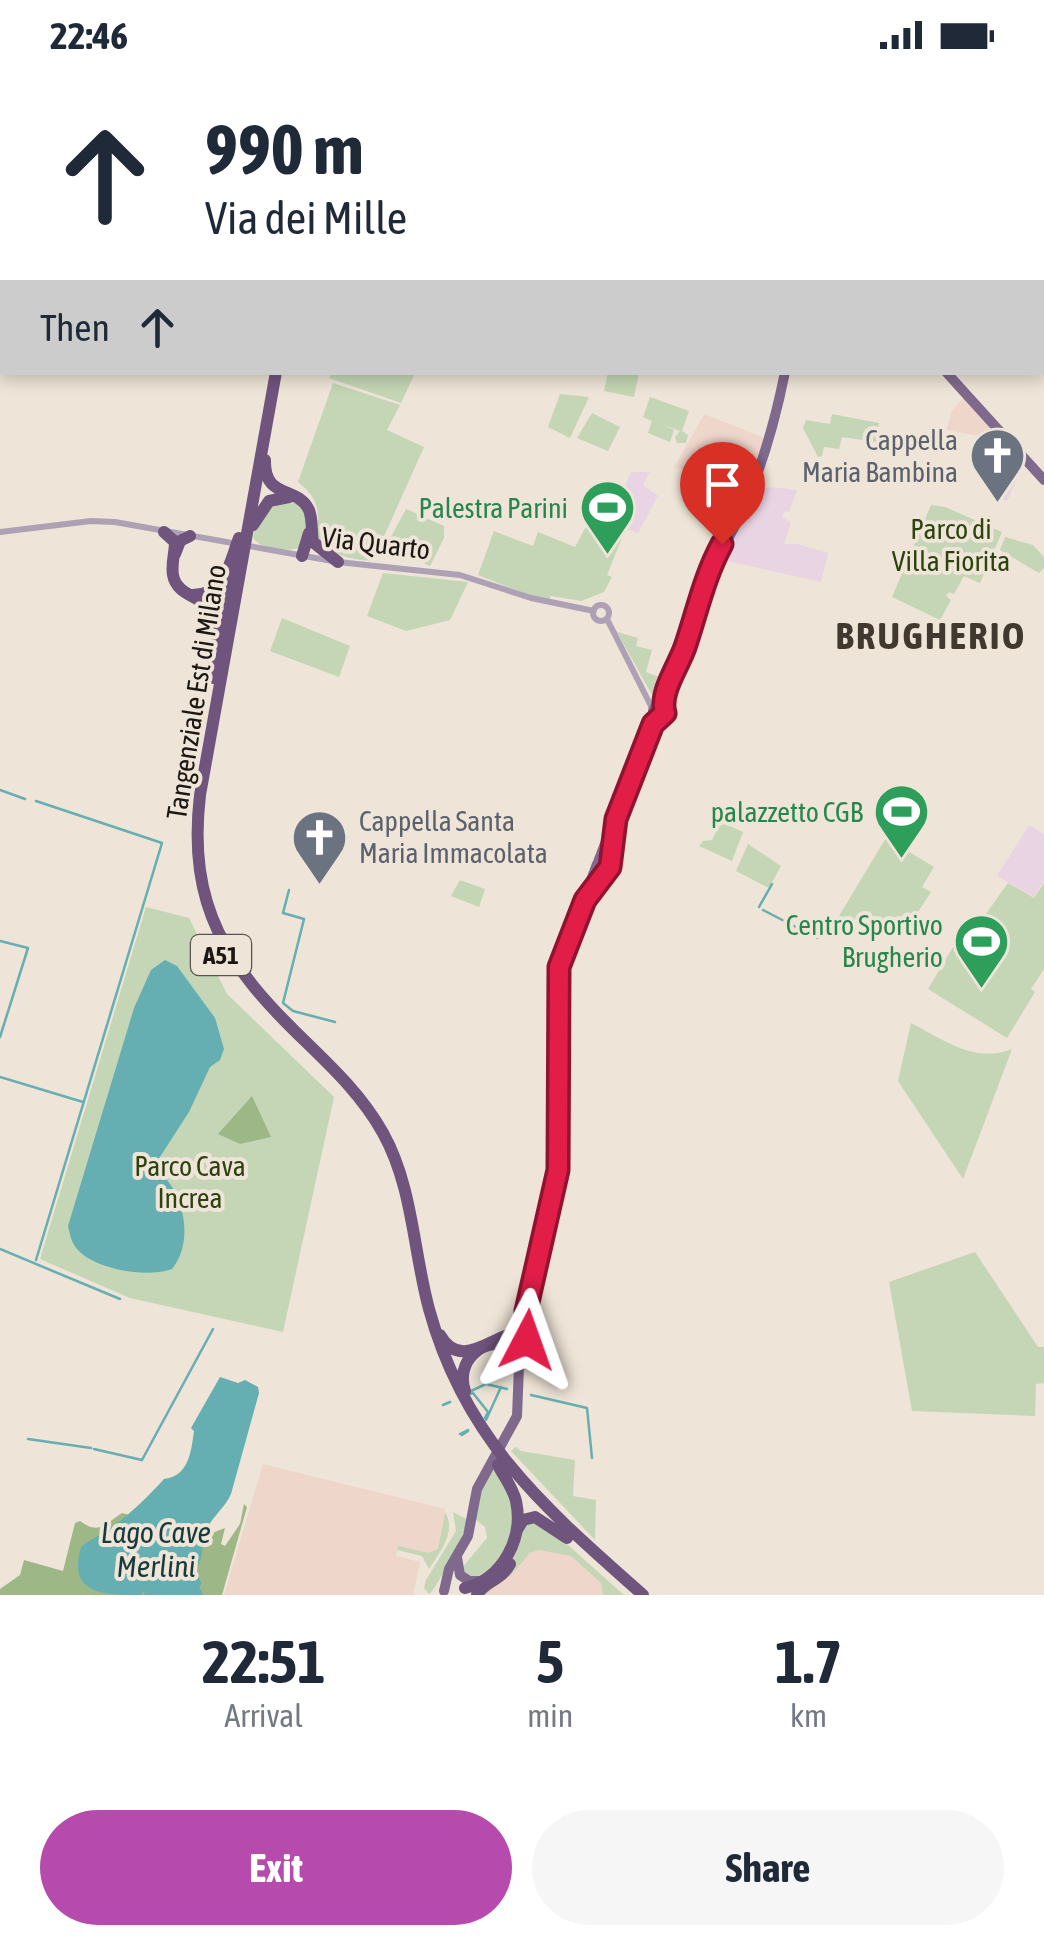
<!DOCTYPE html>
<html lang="en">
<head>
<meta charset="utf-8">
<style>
  :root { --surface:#fff; --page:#f6f6f7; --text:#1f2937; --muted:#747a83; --accent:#b64bad }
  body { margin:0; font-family:"Asap Condensed",sans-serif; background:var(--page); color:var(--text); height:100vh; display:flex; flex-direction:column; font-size:38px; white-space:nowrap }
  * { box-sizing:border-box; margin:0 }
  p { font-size:32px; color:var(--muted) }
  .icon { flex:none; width:55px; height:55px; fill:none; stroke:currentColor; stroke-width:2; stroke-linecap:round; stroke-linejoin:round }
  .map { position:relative; height:1525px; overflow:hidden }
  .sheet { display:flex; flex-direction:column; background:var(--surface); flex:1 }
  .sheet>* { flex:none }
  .banner { position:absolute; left:0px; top:0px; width:1045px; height:305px; box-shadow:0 5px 15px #0003; background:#fff; color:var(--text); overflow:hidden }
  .pin { position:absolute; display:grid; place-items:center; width:85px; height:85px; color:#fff; margin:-102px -42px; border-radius:50% 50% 50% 0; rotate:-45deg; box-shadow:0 0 10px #0007 }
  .pin .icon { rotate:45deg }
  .me { position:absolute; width:110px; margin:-55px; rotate:4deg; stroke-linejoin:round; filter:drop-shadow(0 0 8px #0008) }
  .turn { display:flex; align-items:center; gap:35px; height:210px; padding:0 40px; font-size:45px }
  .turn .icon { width:130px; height:130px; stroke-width:2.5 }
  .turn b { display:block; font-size:70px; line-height:85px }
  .then { display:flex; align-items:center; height:95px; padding:0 40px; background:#0003; gap:20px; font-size:38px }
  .eta { display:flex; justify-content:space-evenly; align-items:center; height:170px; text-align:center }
  .eta b { font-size:60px; font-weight:700; line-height:70px }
  .cta { display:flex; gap:20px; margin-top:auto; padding:20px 40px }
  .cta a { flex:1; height:115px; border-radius:60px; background:var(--accent); color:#fff; font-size:40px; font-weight:700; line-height:115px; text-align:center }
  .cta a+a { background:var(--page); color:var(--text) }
  .status { display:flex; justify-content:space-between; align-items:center; height:70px; padding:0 50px; background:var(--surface); direction:ltr }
  .status svg { height:28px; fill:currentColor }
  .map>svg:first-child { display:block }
</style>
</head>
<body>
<div class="status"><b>22:46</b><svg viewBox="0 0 49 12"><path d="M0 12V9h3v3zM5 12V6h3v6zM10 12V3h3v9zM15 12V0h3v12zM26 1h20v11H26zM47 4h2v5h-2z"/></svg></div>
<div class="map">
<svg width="1044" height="1525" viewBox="0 0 1044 1525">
  <rect width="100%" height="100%" fill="#eee4d7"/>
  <path fill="#eed6cb" d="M966,325L1002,367L1000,370L947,360L951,342Z
    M704,344L770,370L759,397L752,404L743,406L674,398Z
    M263,1394L445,1439L438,1479L429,1484L398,1477L396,1486L420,1492L413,1525H224Z
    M539,1480L571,1486L601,1513L603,1524L606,1525H485L530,1483Z"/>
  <path fill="#e9d4e3" d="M631,402H650L643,415L658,426L638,463L594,446L609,411L625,417Z
    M1000,402L1017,409L1007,431L991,425Z
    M770,417L797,420L789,442L785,441L782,447L791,453L784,474H797L828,483L821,512L719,489L755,421Z
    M1029,755L1044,764V811L1034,827L997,806Z"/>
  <path fill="#c4d6b5" d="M332,302H415V303L401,333L329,308Z
    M608,302L639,303L634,327L604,321Z
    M333,313L400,335L387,360L424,377L373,491C347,489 334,486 316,466C321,441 318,428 298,412Z
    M560,324L589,327L570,368L548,357Z
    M650,327L689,341L682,361L688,365L686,373H677L675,367L680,361L663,355L674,360L670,372L648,363L652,351L643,347Z
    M592,343L620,357L608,381L577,368Z
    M832,344L879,353L876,372L842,367L839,379L824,377L822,386L818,387L803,358L806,350L830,354Z
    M286,428L303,437L309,454L299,478C285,482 263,480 253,468L255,458L277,430Z
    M931,435L945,437L1002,462L980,513L964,506L954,524L949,522L946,526L951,530L940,550L892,527Z
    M406,439L444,456V468L430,496L386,476Z
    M589,451L623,465L607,505L612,507L604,522L581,531L551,526L549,530L531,526L478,505L494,461L533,476L538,462L575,477Z
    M1005,467L1033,475L1044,487V498L1039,503L1000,480Z
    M383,503L468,512L450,550L406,561L367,546Z
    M282,548L350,576L339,607L270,581Z
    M617,562L638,568L636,576L652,580L646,602L667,610L660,627L652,625Z
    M721,752L743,762L732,791L699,776L703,771L712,770Z
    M886,768L934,797L922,817L931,822L912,851L890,866L839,846Z
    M748,774L781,796L769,818L736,801Z
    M460,810L485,819L479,837L451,826Z
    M1008,813L1034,828L1044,813V899L1031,919L1035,922L1007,968L928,919L956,872L963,876Z
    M146,837L189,848L227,924L334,1027L283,1262L130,1228L40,1189Z
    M911,953C944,970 975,994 1012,979L963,1109L898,1011Z
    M975,1182L1038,1277H1044V1313L1036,1314L1035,1346L912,1341L889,1212Z
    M516,1377L521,1381L575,1390L573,1426L596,1430L595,1470L511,1381Z
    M493,1396C522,1435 515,1450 501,1493L471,1510L461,1499L487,1468L485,1457L475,1449L477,1429Z
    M445,1442C457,1461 440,1482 429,1499L422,1486L397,1480L398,1476L428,1483L438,1479Z
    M453,1442L468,1450C465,1462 437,1519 429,1524L424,1518L426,1510L456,1461Z
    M541,1451L624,1525H603L601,1513L571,1486L539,1480L530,1483L512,1504L485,1525H479L512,1494L520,1455Z"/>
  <path fill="#9eb787" d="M252,1026L271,1067L240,1074L218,1064Z
    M244,1434L247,1437L222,1525H0V1519L20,1505L24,1490L63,1501L75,1453L80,1451C99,1465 104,1455 122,1443L207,1465L225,1458L221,1474L225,1476L240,1454Z"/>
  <path fill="#65aeb1" d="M165,890L177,896L215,948L224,979L220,990L210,997L189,1042L156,1093V1099C184,1120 195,1171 172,1199C148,1208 95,1200 77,1179C71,1172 70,1164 68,1156L134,938L151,900Z
    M220,1307L238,1313L245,1310L258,1317L259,1323L231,1424C225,1438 211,1448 207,1459C201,1473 204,1491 195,1500L202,1514L199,1516L203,1525H145L143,1521L142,1525C104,1525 67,1525 81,1477C89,1469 99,1467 108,1460C130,1444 147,1428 164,1409C189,1406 191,1382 194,1361L191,1358Z"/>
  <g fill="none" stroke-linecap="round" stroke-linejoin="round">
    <path stroke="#65aeb1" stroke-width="2.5" d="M0,720L25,729
      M36,731L162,773L36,1190
      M289,820L283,843L304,849L283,933L293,941L335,952
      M759,837L772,814
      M763,840L817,868
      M0,871L28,878L0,967
      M0,1007L83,1032
      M0,1179L120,1229
      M471,1321L486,1314L507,1319
      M470,1324L473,1323L488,1342L485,1348
      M531,1325L587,1338L592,1388
      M443,1335L450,1332
      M486,1350L501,1317
      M460,1364L468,1360
      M462,1365L468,1361
      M28,1369L91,1378
      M94,1379L142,1390L213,1259"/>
    <path stroke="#aea1b6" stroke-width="6" d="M0,462L91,451L115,452L338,492L460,505L531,528L594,541
      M593 543a8 8 0 1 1 16 0a8 8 0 1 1-16 0Z
      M607,549L653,640"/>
    <path stroke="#7f698d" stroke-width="10" d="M663,0L665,2
      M952,2L953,0
      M946,302L1044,410
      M653 642a6 6 0 1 1 12 0a6 6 0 1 1-12 0Z
      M658,636C681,599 686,559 702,519C712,492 729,470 741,444C762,398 775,352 785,302
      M598,792L654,646
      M610,793L611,769
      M591,820L606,801
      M519,1297L527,1270L526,1241L558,1100V900L597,794
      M457,1487L460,1505L469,1511H477
      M444,1521L449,1499L468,1466L477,1419L517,1346L519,1297L510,1270"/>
    <path stroke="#6f547e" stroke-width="12" d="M324,2L325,0
      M345,2L347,0
      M276,302L200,725C187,837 227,896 305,971C334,999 363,1027 383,1063C413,1117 413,1180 429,1239C465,1371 545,1438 643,1525
      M265,390C264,430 297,415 309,440C313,450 311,462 313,472L338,492
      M253,455L269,431L289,427
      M164,462L175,472C175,483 171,494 173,505C177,529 211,526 217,550C221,567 214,590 213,608
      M175,484L180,471L190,466
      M302,486L309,463
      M191,525C225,526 229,494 239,468
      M222,556L233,497
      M440,1265C459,1299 488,1270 513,1263
      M465,1321C455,1292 482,1266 511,1276
      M517,1460L523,1450L535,1447L567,1468
      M465,1518C503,1509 524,1468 516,1431C513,1418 504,1407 498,1395
      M477,1525C484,1511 501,1511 510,1494"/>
  </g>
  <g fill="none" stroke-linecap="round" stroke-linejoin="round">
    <defs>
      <path id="route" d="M527,1270L526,1241L558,1100L559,897L585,830L610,797L616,749L653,654L665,643C659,623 678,597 685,577C697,542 704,507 722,474"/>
    </defs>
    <use href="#route" stroke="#92132f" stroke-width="25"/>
    <use href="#route" stroke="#e11d48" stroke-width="18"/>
  </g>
  <defs>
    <symbol id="church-pin" viewBox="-11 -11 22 30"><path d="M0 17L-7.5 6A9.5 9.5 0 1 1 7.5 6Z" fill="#6b7280" stroke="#eee4d7"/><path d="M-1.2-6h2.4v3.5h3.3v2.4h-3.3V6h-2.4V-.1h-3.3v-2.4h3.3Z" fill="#fff"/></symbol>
    <symbol id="stadium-pin" viewBox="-11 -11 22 30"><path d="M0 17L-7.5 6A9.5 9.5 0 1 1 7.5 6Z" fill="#2e9e5b" stroke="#eee4d7"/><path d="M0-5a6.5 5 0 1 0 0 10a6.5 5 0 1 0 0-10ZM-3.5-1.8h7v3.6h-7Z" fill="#fff"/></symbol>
  </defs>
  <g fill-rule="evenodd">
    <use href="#church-pin" x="966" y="354" width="63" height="86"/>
    <use href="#stadium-pin" x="576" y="406" width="63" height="86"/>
    <use href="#stadium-pin" x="870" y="710" width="63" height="86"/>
    <use href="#church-pin" x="288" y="736" width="63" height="86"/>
    <use href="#stadium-pin" x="950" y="840" width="63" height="86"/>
  </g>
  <g text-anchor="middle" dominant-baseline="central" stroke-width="8" stroke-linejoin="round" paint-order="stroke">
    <rect fill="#eee4d7" stroke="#5a544e" stroke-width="2.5" x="191" y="865" width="60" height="40" rx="8"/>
    <g font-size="25" font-weight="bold" fill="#1b1713">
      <text x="221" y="885">A51</text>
    </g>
    <g font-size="28" fill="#5b616d" stroke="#eee4d7" text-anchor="end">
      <text x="958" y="370">Cappella<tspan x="958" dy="32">Maria Bambina</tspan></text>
      <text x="359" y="751" text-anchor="start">Cappella Santa<tspan x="359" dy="32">Maria Immacolata</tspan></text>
    </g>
    <g font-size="28" fill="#27864d" stroke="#eee4d7" text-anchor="end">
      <text x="568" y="438">Palestra Parini</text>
      <text x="863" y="742">palazzetto CGB</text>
      <text x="943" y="855">Centro Sportivo<tspan x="943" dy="32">Brugherio</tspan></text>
    </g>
    <g font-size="28" fill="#2c430f" stroke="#eee4d7">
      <text x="951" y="459">Parco di<tspan x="951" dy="32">Villa Fiorita</tspan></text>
      <text x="190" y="1096">Parco Cava<tspan x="190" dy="32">Increa</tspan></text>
    </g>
    <g font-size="28" fill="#1b1713" stroke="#eee4d7">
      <text transform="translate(376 473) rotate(7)">Via Quarto</text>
      <text transform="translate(196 622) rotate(-81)">Tangenziale Est di Milano</text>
    </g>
    <g font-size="30" font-style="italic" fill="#173b3c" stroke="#eee4d7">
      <text x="156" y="1462">Lago Cave<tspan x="156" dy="34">Merlini</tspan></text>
    </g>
    <g font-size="38" font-weight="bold" letter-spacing="2.5" fill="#41392f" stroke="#eee4d7">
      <text x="931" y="565">BRUGHERIO</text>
    </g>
  </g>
</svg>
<div class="pin" style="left:722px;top:474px;background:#d93025"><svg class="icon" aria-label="arrive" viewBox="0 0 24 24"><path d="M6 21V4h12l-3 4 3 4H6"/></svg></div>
<svg class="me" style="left:527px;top:1270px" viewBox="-20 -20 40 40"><path d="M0-17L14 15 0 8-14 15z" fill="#e11d48" stroke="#fff" stroke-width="4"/></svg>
<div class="banner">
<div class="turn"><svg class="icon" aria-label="ahead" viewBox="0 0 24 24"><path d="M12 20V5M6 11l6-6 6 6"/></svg><div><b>990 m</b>Via dei Mille</div></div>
<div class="then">Then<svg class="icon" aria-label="ahead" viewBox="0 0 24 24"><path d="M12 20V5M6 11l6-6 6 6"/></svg></div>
</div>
</div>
<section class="sheet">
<div class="eta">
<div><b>22:51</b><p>Arrival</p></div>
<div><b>5</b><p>min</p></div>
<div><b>1.7</b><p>km</p></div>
</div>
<div class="cta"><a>Exit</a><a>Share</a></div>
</section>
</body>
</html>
